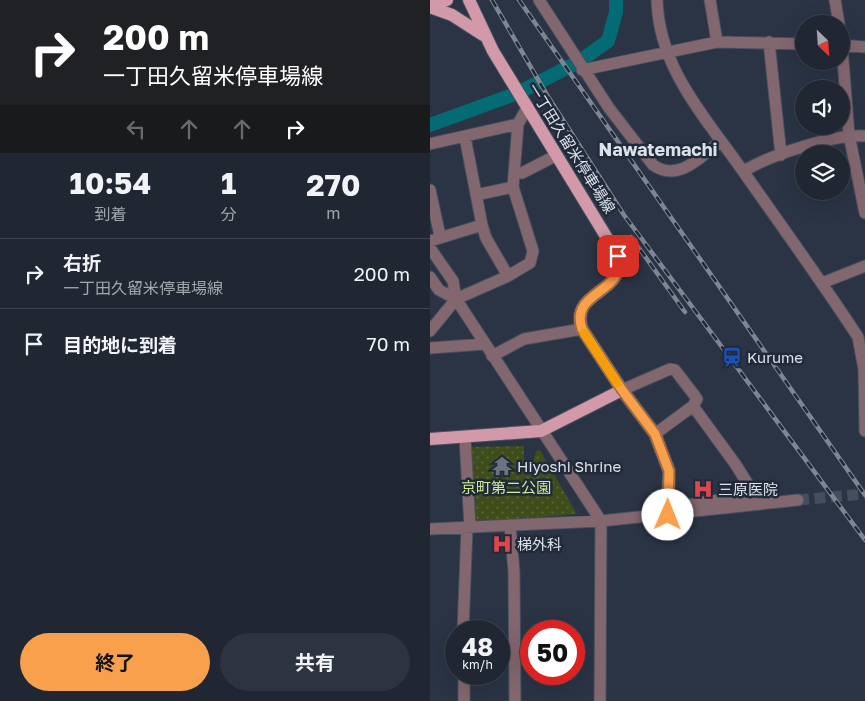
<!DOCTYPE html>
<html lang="ja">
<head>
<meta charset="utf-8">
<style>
  :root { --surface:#202733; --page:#2d333f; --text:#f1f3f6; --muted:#a2a5ac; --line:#3d444e; --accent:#f9a04d }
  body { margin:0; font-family:"Golos Text","Noto Sans JP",sans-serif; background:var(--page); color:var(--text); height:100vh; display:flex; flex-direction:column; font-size:19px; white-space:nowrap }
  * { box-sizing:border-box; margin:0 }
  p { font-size:16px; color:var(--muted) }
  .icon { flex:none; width:28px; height:28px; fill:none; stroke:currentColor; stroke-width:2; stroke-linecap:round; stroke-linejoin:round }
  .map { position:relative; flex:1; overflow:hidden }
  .drawer { display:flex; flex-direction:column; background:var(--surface); width:430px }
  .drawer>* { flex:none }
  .hud { background:#202124; color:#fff; overflow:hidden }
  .needle { width:32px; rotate:155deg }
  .fabs { position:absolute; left:365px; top:15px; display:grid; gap:10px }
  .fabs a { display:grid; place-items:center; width:55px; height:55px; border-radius:50%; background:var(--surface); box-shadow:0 5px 20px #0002,0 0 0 1px var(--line); font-size:25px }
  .speed { position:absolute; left:15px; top:620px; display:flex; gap:10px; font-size:25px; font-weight:700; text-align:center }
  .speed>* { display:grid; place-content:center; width:65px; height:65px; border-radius:50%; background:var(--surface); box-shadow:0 5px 20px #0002,0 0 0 1px var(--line); line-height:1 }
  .speed small { font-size:12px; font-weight:400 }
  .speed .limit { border:8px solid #d22; background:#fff; color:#111 }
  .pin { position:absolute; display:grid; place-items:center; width:42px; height:42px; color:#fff; margin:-21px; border-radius:10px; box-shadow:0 2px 8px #0006 }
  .me { position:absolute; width:55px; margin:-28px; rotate:1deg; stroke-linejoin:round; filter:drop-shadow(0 0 4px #0008) }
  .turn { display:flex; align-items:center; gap:18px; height:105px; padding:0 20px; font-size:22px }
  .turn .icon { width:65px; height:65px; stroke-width:2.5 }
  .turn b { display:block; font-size:35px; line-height:42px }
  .lanes { display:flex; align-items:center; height:48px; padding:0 20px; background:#0003; justify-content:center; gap:25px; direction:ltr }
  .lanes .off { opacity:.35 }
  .eta { display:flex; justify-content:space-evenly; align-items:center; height:85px; text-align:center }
  .eta b { font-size:30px; font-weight:700; line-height:35px }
  .button { display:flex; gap:10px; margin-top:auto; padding:10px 20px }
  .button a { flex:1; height:58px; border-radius:30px; background:var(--accent); color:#111; font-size:20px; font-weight:700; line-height:58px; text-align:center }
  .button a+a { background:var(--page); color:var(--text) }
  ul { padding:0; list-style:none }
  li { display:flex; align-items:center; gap:15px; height:70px; padding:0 20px; border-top:1px solid var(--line) }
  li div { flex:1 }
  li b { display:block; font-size:19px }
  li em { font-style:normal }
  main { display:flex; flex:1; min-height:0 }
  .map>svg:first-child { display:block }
</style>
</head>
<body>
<main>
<section class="drawer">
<div class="hud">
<div class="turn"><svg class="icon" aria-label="right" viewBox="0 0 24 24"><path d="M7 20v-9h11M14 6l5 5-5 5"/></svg><div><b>200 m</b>一丁田久留米停車場線</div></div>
<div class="lanes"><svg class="icon off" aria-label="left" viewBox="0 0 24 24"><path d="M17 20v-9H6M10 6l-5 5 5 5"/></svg><svg class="icon off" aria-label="ahead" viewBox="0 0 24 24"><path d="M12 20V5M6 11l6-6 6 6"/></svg><svg class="icon off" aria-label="ahead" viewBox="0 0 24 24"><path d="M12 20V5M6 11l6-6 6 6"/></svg><svg class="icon" aria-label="right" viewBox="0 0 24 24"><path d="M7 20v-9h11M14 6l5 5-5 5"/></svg></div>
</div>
<div class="eta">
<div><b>10:54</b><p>到着</p></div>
<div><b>1</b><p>分</p></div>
<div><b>270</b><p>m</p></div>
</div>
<ul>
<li><svg class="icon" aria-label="right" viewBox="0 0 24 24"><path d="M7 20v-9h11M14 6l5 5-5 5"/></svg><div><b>右折</b><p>一丁田久留米停車場線</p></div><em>200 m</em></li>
<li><svg class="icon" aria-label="arrive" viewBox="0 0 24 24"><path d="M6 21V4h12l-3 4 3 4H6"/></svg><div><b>目的地に到着</b></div><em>70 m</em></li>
</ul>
<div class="button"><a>終了</a><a>共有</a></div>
</section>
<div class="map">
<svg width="435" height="701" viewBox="0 0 435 701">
  <defs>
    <pattern id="park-dots" width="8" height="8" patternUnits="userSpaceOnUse" patternTransform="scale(1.25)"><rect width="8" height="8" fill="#3f4d1a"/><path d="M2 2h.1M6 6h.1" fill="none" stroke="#5a663b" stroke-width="1.8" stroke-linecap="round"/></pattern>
  </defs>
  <rect width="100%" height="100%" fill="#2a3444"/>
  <path fill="url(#park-dots)" d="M94,446V459L103,463L106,451L110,450L147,514L44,523L37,447Z"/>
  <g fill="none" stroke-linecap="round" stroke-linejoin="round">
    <path stroke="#046b75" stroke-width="14" d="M0,125L88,93L150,61L178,41L186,12V0"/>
    <path stroke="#454e5d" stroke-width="11" stroke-dasharray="11 5.5" stroke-linecap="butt" d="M368,500L435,494"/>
    <defs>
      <path id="minor" d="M109,0L179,108L223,165C249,183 271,156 291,141
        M227,0C229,70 277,119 315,174C353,228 392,282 428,337L434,369L435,431
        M280,0L287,42
        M405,0L409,24
        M411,35L419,135L435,213
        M339,42L351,155
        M411,45L435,47
        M152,70L287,42L374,44
        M35,137L52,225L56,238L78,276
        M0,144L88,124
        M314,171C340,155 404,134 435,136
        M85,173H92L127,155
        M0,190L10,236
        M46,195L83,187
        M0,241L52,225
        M0,248L23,281L26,299L171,521
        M0,277L9,290L26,299
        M392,283L435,266
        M0,331L26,299L78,276L100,263L103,251L83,187L88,124L97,108
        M0,348L55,344
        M62,356L94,339L152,329
        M192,390L240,369L245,370L265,396L267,399L263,406L225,434
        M35,438L40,527
        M246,507L324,494L306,465L263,406
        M80,525L84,572L85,701
        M0,529L171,521L368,500
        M33,631L37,527
        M34,674V701
        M170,701L171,521"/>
      <path id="major" d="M39,0L63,51L188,256C197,294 139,290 152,329L192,390L225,434L239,471L238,515
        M0,2L17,0
        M0,7L22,15L53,35
        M0,439L111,431L192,390"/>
    </defs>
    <use href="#minor" stroke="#46505f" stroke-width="13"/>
    <use href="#major" stroke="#46505f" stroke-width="14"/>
    <use href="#minor" stroke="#83676e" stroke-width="11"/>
    <use href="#major" stroke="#d29aa8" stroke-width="12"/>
    <defs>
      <path id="rail" d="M62,0L117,95L194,215L435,540
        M89,0L435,495
        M201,237L255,312"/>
    </defs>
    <use href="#rail" stroke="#7e8694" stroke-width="4.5"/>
    <use href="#rail" stroke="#212a39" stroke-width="2.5" stroke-dasharray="8" stroke-linecap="butt"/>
  </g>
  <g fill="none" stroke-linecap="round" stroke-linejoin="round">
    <defs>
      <path id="route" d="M188,256C197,294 139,290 152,329L192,390L225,434L239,471L238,515"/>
    </defs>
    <use href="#route" stroke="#a26832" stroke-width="12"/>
    <use href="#route" stroke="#f9a04d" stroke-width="9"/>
    <path stroke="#f59e0b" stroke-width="9" d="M154,333L187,383"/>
  </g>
  <defs>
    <symbol id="station-bare" viewBox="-9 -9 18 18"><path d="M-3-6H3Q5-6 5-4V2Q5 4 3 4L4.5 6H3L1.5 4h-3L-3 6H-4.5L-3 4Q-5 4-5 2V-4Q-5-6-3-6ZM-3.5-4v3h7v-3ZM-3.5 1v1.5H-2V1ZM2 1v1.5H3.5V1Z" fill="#1a4fb4" stroke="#212a39" stroke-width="2.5" paint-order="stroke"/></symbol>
    <symbol id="temple-bare" viewBox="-9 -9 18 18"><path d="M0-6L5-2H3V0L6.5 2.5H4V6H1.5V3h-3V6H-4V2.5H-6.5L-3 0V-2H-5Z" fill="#6b7280" stroke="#212a39" stroke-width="2.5" paint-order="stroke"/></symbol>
    <symbol id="hospital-bare" viewBox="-9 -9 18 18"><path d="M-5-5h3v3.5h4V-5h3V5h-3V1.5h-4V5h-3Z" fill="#e0444e" stroke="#212a39" stroke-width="2.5" paint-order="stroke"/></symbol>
  </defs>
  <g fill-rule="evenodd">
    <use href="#station-bare" x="288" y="343" width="28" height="28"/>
    <use href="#temple-bare" x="58" y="452" width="28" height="28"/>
    <use href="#hospital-bare" x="259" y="475" width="28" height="28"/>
    <use href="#hospital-bare" x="58" y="530" width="28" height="28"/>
  </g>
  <g text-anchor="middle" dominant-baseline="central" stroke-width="5" stroke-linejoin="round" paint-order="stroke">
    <g font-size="15" fill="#dbe1eb" stroke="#212a39">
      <text transform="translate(142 148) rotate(58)">一丁田久留米停車場線</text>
    </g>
    <g font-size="15" fill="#dbe1eb" stroke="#212a39" text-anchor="start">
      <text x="317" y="357">Kurume</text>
      <text x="87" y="466">Hiyoshi Shrine</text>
      <text x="288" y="489">三原医院</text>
      <text x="87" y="544">梯外科</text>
    </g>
    <g font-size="15" fill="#cfea96" stroke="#212a39">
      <text x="76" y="487">京町第二公園</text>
    </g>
    <g font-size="18" font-weight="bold" fill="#dbe1eb" stroke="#212a39">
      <text x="228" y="149">Nawatemachi</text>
    </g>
  </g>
</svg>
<div class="fabs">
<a><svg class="needle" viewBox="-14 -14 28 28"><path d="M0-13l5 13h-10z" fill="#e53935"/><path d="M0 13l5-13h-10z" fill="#a2a5ac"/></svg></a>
<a><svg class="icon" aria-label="sound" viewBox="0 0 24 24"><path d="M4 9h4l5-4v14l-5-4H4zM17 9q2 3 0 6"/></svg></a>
<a><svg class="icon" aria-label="layers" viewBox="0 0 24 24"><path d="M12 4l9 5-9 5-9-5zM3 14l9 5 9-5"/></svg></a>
</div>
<div class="speed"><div>48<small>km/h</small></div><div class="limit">50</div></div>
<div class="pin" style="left:188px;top:256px;background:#d93025"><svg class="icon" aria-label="arrive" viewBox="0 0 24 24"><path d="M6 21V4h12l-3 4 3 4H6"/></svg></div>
<svg class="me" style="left:238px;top:515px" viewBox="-20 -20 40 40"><circle r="19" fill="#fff"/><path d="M0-13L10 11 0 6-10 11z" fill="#f9a04d"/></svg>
</div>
</main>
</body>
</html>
